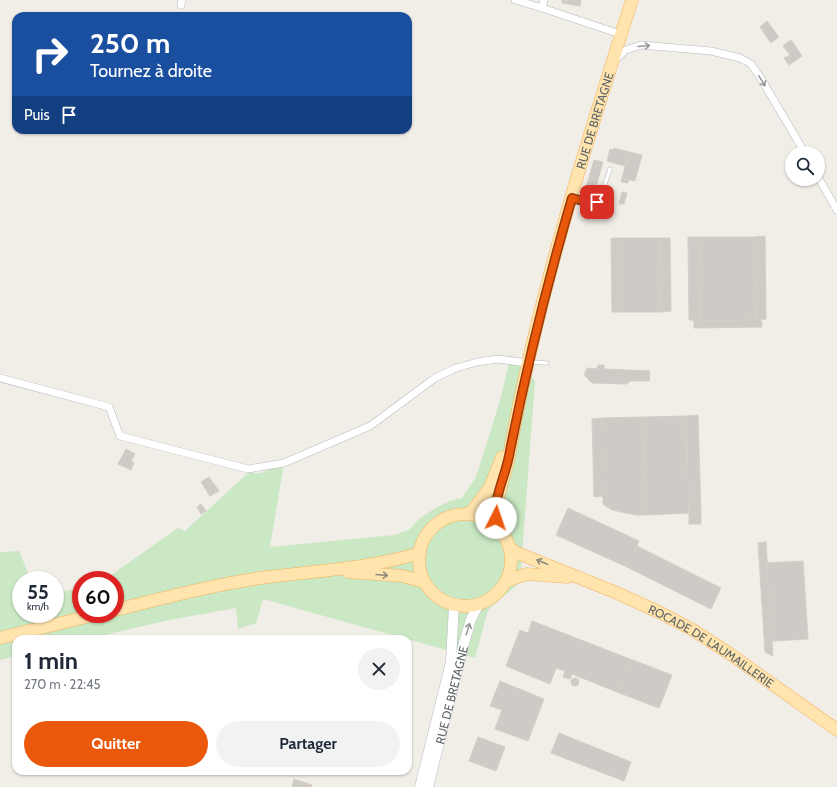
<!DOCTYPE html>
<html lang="fr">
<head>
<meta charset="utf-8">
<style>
  :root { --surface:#fff; --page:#f2f2f3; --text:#1f2937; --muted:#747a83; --accent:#ea580c }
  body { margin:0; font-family:Cabin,sans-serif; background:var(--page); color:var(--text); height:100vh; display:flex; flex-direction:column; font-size:15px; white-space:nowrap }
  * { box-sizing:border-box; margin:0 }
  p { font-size:13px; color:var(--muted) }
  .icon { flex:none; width:22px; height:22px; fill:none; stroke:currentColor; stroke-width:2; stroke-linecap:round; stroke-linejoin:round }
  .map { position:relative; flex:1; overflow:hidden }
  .drawer { position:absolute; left:12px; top:635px; width:400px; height:140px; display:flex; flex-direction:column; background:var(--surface); border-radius:12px; box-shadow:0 1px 3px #0004 }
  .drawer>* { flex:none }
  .guide { position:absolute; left:12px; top:12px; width:400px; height:122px; border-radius:12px; box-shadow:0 1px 3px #0004; background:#1a4fa0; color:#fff; overflow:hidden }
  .controls { position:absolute; left:785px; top:146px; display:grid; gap:8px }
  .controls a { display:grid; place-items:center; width:40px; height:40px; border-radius:50%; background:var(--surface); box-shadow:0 1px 3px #0004; font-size:20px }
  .speed { position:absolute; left:12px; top:571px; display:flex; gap:8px; font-size:20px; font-weight:700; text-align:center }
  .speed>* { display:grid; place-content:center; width:52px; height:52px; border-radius:50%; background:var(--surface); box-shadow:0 1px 3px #0004; line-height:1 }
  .speed small { font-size:10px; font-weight:400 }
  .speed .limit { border:6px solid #d22; background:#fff; color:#111 }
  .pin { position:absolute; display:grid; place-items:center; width:34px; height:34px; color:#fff; margin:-17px; border-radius:8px; box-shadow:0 2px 6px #0006 }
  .me { position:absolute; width:44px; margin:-22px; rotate:4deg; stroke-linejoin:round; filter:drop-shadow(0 0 3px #0008) }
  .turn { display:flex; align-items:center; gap:14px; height:84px; padding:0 12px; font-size:18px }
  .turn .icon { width:52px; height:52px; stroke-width:2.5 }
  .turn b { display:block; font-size:28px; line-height:34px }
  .then { display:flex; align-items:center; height:38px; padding:0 12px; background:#0003; gap:8px; font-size:15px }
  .round { display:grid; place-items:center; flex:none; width:42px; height:42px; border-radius:21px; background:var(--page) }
  .summary { display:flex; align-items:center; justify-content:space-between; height:68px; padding:0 12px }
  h1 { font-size:24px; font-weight:700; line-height:30px }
  .primary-button { display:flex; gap:8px; margin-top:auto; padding:8px 12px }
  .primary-button a { flex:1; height:46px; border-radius:24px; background:var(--accent); color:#fff; font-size:16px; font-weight:700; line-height:46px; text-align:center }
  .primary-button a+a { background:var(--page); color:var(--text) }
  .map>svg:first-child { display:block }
</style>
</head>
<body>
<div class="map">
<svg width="837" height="787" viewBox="0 0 837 787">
  <rect width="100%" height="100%" fill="#f1ede7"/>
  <path fill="#c9e8c3" d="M511,355L535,381L520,582L488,610L475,658L263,599L256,623L238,629L236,608L169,620L88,639H16V656L0,660V552L19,551L31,580H21V614H55V594L81,587V614H115V580H104L178,528L185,531L248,473H261L284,463L270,547L395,535L410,529L419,519L434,509L450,501L462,498L476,477L499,404Z"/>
  <path fill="#cecac6" stroke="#d6cec5" d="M562,0H581L580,6L562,3Z
    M767,21L779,37L771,43L760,27Z
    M791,40L802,56L789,65L784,58L790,55L783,46Z
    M614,148L629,152L625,166L607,161L610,149L614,150Z
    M629,152L642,155L635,181L622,178Z
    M594,160L603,162L592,201L583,198Z
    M622,178L629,180L628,183L621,182Z
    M622,192L627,193L624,204H619Z
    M765,236L766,319L756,320L754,237Z
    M688,237H699L700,320H689Z
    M699,237H754L756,320H700Z
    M611,238H621L622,312H612Z
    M621,238H660L661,312H622Z
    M660,238H670L671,311L661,312Z
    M761,319L762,327L694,328V320Z
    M598,365H604V369L650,371L649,381H630L627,384L592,383L584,375L587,368L597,369Z
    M698,415L701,513H689L686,416Z
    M686,416L689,513L646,515L643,417Z
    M643,417L646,515H636L612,510L603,504L601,418Z
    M601,418L603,496L594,497L592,419Z
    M126,449L135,454L131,461L134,463L131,470L118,464Z
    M209,477L219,491L210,496L201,482Z
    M201,504L206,511L201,514L197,507Z
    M568,508L639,541L627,567L556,535Z
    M689,513H701V524H689Z
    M766,542L772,641L773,656L765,652L758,543Z
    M637,546L721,588L711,609L627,567Z
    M803,561L808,639L772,641L767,563Z
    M532,621L630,659L617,692L572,674L570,679L563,677L565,671L556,668L550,684L506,666L520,630L528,633Z
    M630,659L672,675L659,708L617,692Z
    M571 682a4 4 0 1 1 8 0a4 4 0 1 1-8 0Z
    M500,681L544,699L528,741L495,729L502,710L490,706Z
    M559,733L631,762L624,781L551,753Z
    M478,737L505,747L496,771L469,761Z
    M294,779L312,785L311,787H292Z"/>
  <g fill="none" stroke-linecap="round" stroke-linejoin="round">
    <defs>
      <path id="service" d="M573,199C582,201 592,206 600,199L610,169
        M531,362L547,363"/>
      <path id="minor" d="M515,0L542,8
        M544,0L542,8L620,34
        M181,5L182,0
        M614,61L626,50L641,45L711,51L740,58L751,64L760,77L805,153
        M818,177L837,210
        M0,378L109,407L120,436L248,469L284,463L370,426L435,378L456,368L477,362L498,359L527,363"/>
      <g id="secondary">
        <path d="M420,787L451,662L454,605"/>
        <path id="s1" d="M428,787L464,643L471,619L479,604"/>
      </g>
      <g id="primary">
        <path d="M470,514L490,487L502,457"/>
        <circle cx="465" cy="560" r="46"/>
        <path id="s2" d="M496,527C495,499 501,488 508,462C510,451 512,440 514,429C542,284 587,141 632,0"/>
        <path id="s3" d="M509,547L515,552L617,593L661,613L693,630L730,654L837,730"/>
        <path d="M348,572L403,576L424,582"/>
        <path d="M506,581L527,574L568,577"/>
        <path d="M115,610C165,598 216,584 267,577C318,571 370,568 420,553"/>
        <path d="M0,638L98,614"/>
      </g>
    </defs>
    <use href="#service" stroke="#b7babe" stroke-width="4.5"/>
    <use href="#minor" stroke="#b7babe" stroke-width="8"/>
    <use href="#secondary" stroke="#b5bbbe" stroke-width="11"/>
    <use href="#primary" stroke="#f5b15b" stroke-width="13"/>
    <use href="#service" stroke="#fff" stroke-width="3.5"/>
    <use href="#minor" stroke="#fff" stroke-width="7"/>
    <use href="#secondary" stroke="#fff" stroke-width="10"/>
    <use href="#primary" stroke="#ffe4ae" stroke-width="12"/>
  </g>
  <defs><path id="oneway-shaft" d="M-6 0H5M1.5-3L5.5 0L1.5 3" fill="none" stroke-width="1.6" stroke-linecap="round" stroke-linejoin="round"/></defs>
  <g stroke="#969a9c">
    <use href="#oneway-shaft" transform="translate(644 46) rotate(-5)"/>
    <use href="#oneway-shaft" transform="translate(762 81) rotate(58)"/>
    <use href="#oneway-shaft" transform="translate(468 629) rotate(-72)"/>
  </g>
  <g stroke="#8e8a7c">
    <use href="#oneway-shaft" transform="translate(542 562) rotate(-157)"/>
    <use href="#oneway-shaft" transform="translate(382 575) rotate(5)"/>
  </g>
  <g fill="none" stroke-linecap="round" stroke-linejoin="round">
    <defs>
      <path id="route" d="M496,518C494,496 505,477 509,456C526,369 547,284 572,198L590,203L597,202"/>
    </defs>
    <use href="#route" stroke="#983908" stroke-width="10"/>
    <use href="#route" stroke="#ea580c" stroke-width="7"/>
  </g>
  <g text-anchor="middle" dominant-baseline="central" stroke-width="3" stroke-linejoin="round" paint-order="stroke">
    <g font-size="12" fill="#5e6467" stroke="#fff">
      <text stroke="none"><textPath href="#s2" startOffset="419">RUE DE BRETAGNE</textPath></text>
      <text stroke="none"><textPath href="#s3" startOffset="226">ROCADE DE L'AUMAILLERIE</textPath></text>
      <text stroke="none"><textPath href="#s1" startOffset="95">RUE DE BRETAGNE</textPath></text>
    </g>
  </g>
</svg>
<div class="controls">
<a><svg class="icon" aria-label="search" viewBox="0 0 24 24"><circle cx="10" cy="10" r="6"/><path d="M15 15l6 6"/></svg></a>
</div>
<div class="speed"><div>55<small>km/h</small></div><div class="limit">60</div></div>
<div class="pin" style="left:597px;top:202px;background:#d93025"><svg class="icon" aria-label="arrive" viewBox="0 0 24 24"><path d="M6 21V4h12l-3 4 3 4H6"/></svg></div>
<svg class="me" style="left:496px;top:518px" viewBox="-20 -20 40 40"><circle r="19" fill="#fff"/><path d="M0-13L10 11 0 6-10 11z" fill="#ea580c"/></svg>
<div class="guide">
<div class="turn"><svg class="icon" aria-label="right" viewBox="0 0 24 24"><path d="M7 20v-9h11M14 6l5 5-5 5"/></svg><div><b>250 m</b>Tournez à droite</div></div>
<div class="then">Puis<svg class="icon" aria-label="arrive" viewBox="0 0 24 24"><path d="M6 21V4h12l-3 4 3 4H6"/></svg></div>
</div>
<section class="drawer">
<div class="summary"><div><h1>1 min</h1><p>270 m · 22:45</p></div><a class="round"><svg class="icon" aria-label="close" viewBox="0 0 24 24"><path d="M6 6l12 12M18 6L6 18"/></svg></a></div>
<div class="primary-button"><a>Quitter</a><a>Partager</a></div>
</section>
</div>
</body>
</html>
